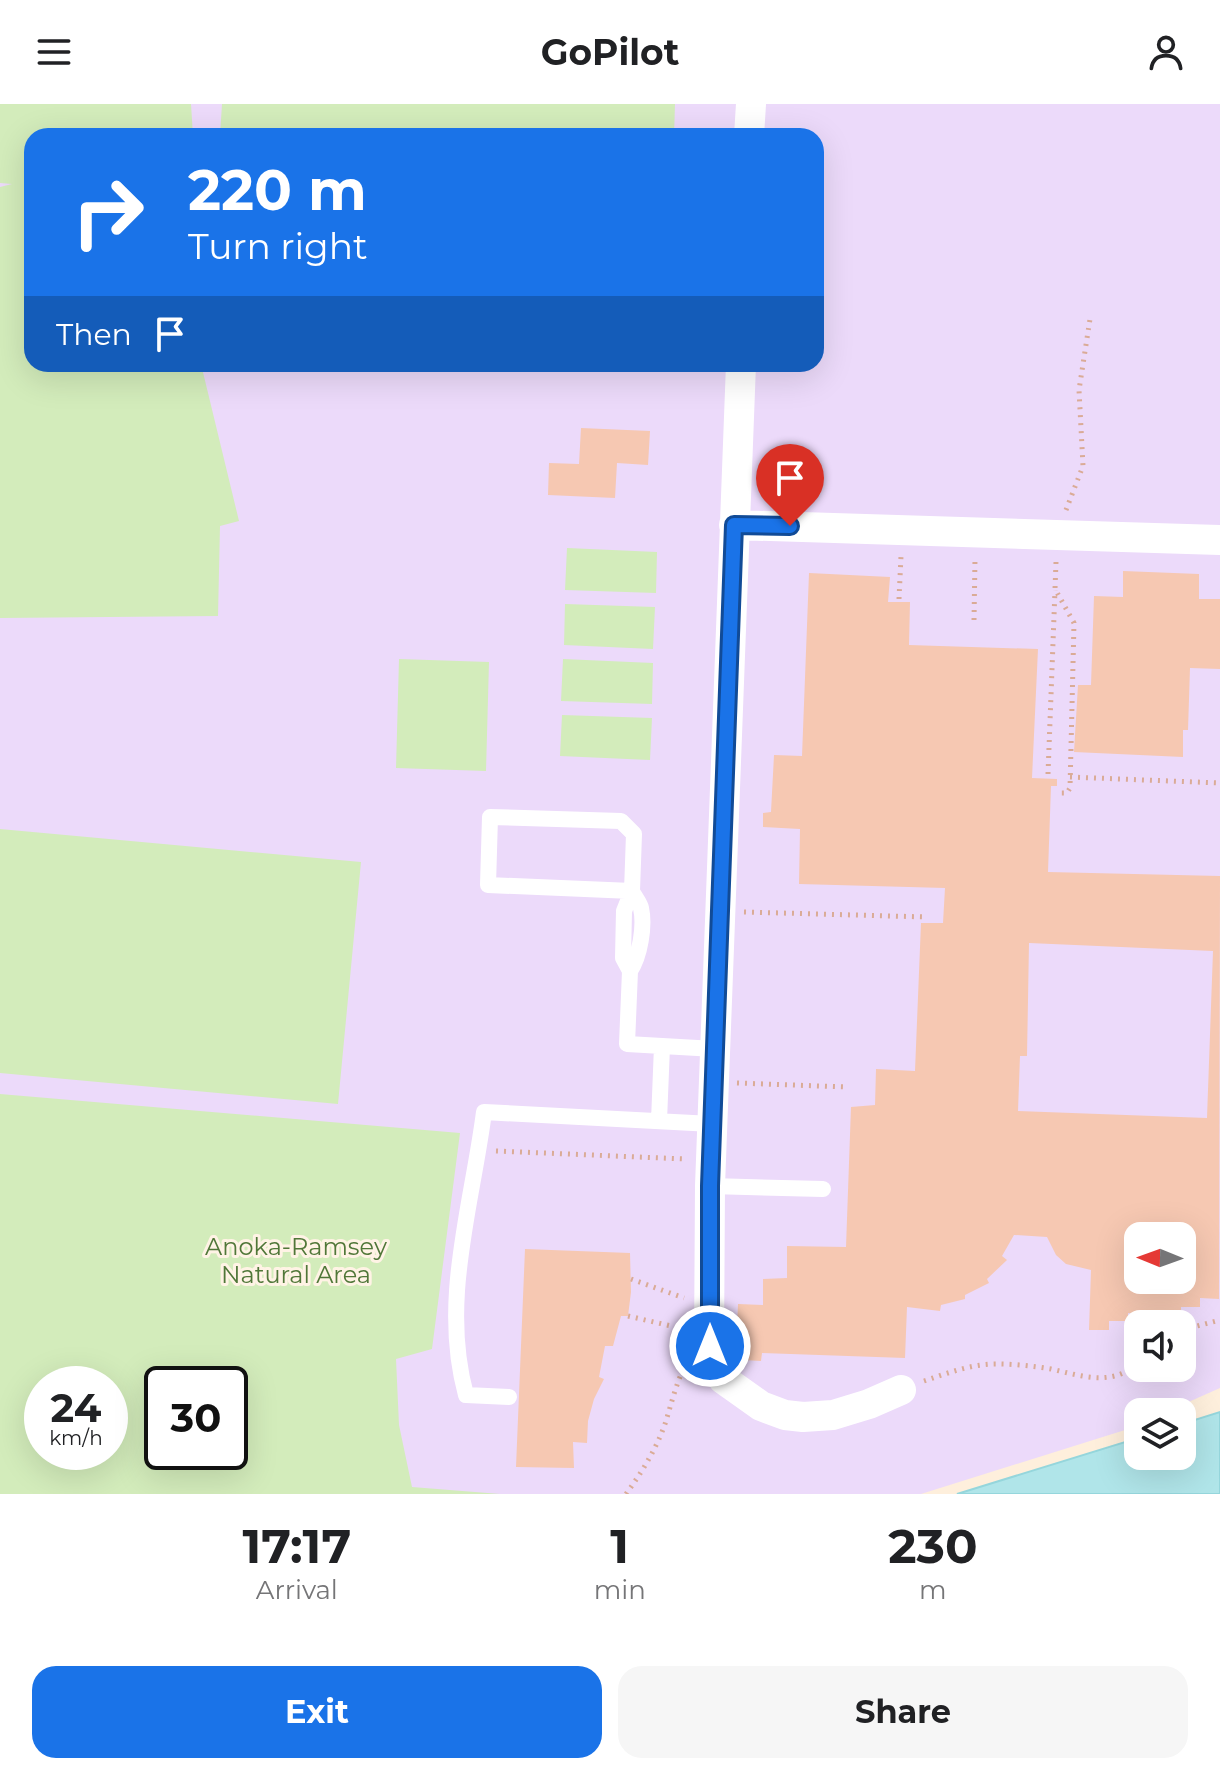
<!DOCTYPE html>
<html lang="en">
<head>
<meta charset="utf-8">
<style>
  :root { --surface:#fff; --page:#f6f6f6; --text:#202124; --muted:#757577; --accent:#1a73e8 }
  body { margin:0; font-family:Montserrat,sans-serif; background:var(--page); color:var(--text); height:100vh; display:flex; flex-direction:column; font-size:30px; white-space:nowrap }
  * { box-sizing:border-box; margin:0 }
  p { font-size:26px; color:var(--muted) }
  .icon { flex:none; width:44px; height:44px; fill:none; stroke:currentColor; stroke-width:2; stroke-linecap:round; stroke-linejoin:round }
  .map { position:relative; height:1390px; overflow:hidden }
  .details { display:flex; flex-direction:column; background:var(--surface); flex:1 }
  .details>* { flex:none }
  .banner { position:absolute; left:24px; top:24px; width:800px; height:244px; border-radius:24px; box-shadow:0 8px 32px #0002; background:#1a73e8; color:#fff; overflow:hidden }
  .needle { width:52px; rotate:271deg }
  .tools { position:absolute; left:1124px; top:1118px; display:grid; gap:16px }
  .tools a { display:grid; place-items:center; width:72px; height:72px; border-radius:16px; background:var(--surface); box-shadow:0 8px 32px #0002; font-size:40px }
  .speed { position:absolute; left:24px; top:1262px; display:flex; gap:16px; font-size:40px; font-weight:700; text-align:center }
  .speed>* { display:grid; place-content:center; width:104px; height:104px; border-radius:50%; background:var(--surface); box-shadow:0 8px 32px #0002; line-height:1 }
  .speed small { font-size:20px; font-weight:400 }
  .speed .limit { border:4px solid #111; border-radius:12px; background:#fff; color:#111 }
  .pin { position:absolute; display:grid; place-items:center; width:68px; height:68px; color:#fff; margin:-82px -34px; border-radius:50% 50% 50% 0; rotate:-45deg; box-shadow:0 0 8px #0007 }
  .pin .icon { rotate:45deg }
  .me { position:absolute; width:88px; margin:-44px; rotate:0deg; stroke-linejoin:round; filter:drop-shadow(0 0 6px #0008) }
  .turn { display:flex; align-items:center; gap:28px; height:168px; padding:0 32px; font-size:36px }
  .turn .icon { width:104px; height:104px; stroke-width:2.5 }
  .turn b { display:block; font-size:56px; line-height:68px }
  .then { display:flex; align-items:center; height:76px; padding:0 32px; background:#0003; gap:16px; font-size:30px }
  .eta { display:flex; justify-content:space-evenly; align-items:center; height:136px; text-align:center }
  .eta b { font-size:48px; font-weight:700; line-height:56px }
  .button { display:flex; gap:16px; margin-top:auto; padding:16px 32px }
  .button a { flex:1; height:92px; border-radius:24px; background:var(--accent); color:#fff; font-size:32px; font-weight:700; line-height:92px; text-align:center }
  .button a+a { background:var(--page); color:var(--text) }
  header { display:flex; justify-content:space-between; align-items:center; height:104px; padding:0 32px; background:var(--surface); font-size:36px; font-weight:700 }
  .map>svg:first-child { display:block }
</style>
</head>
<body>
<header><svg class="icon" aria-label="menu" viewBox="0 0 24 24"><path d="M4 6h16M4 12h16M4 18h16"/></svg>GoPilot<svg class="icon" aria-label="person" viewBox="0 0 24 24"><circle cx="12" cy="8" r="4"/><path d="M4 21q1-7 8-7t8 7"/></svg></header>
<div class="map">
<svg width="1220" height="1390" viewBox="0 0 1220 1390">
  <rect width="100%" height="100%" fill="#feefdc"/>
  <path fill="#ecdafa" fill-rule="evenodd" d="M0,0H1220V1284L1166,1308H1138V1320L1125,1326L921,1390H0ZM32,32H816V260H32ZM1138,1132H1182V1176H1138ZM1138,1220H1182V1264H1138ZM42,1280H110V1348H42ZM162,1280H230V1348H162Z"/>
  <path fill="#d3ecbb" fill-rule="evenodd" d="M0,0H191L193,32H32V260H201L239,417L220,422L218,512L0,514V83L12,80L0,79Z
    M222,0H675L674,32H220Z
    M567,444L657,448L656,489L565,486Z
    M565,500L655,503L653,545L564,541Z
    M399,555L489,558L486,667L396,664Z
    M563,555L653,559L652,600L561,597Z
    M562,611L652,614L650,656L560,652Z
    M0,725L361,758L338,1000L0,969Z
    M0,990L460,1029L432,1245L396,1255L399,1321L412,1383L500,1390H0ZM110,1280V1348H42V1280ZM230,1280V1348H162V1280Z"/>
  <path fill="#b0e5e9" stroke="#95d6dc" stroke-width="2" d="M1220,1308V1390H957L1138,1334V1352H1182V1320Z"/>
  <path fill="#f6c8b2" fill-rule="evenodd" d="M581,324L650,327L648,361L617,359L615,394L548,391L549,359L579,360Z
    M1123,467L1199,470V495H1220V565L1190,564L1188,626H1183V653L1074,648L1078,581H1091L1094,492L1123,493Z
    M809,469L890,473L888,498H910L909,541L1038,545L1032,674L1057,675V682H1051L1048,768L1220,772L1219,1195L1200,1194V1203H1181V1212L1128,1209V1217H1109V1226H1089L1091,1166L1066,1160L1056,1151L1047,1133L1014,1131L1002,1152L1007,1156L987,1175L989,1179L965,1191V1195L941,1201L940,1207L907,1203L905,1254L762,1249L761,1257L743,1256L744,1248L736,1247L738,1200L763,1201V1175L787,1174V1142L846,1143L851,1003L875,1001L876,965L915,967L921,819H943L945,784L799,780L800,725L763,723V709L771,708L774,651L802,652ZM1029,839L1213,847L1207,1014L1018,1007L1020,952H1027ZM1138,1132H1182V1176H1138Z
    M525,1145L630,1149L631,1188L628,1212H621L613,1242H605L599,1273L604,1275L594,1295L588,1317L587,1339L573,1338L574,1364L516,1363Z"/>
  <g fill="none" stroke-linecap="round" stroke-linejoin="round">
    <path stroke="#daab96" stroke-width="5" stroke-dasharray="2 6" stroke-linecap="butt" d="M1066,406L1083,362L1079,286L1090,215
      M1056,458L1055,485L1074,519L1070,684L1067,689H1057
      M899,495L901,452
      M974,516L975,455
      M1048,670L1055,486
      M1070,673L1220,679
      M744,808L927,813
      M737,979L847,983
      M496,1047L686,1055
      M631,1175L684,1194
      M628,1212L684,1225
      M1182,1226L1220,1216
      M924,1277C948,1269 971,1260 996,1260C1014,1260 1034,1262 1051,1265C1082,1272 1112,1283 1138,1259
      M626,1390C642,1368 657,1344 666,1317C672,1297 677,1277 687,1257"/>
    <path stroke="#fff" stroke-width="16" d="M632,787L488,781L490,713L621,717L634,730L632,787L624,807L623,854L630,867L627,940L715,945
      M630,867C640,852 645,822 641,804C640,799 634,792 632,787
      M659,1017L662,942
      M710,1082L823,1085
      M509,1293L466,1291C440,1197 472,1102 484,1008L712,1020"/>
    <path stroke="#fff" stroke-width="30" d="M749,32L751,0
      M741,260L710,1082L709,1246L723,1275L761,1302L785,1311L803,1313L833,1311L869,1300L901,1286
      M734,421L1220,436"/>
  </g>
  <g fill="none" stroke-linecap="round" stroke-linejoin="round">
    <defs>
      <path id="route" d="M710,1242V1082L734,421L790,422"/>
    </defs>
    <use href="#route" stroke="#114b97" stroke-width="20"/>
    <use href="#route" stroke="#1a73e8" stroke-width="14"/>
  </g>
  <g text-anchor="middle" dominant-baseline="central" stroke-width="6" stroke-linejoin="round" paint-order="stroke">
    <g font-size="24" fill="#507738" stroke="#fff3e5">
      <text x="296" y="1142">Anoka-Ramsey<tspan x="296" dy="28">Natural Area</tspan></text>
    </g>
  </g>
</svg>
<div class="tools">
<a><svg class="needle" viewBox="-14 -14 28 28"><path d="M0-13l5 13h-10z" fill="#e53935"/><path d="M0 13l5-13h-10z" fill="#757577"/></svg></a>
<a><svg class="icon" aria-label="sound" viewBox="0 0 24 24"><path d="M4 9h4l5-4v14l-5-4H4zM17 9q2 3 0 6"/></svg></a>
<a><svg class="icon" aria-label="layers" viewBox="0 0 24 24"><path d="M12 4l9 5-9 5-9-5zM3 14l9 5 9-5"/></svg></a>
</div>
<div class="speed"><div>24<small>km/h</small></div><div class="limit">30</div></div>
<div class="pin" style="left:790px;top:422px;background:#d93025"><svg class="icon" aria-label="arrive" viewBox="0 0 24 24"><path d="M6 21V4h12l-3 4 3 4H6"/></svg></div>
<svg class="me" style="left:710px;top:1242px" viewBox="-20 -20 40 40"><circle r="17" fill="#1a73e8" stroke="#fff" stroke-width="3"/><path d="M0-11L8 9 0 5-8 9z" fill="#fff"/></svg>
<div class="banner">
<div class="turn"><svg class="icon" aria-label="right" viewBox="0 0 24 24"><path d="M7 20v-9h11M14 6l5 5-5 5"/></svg><div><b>220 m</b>Turn right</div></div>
<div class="then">Then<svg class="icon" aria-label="arrive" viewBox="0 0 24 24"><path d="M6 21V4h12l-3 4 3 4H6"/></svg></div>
</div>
</div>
<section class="details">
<div class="eta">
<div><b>17:17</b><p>Arrival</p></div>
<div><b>1</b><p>min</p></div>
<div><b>230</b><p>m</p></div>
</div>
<div class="button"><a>Exit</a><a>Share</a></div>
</section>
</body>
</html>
